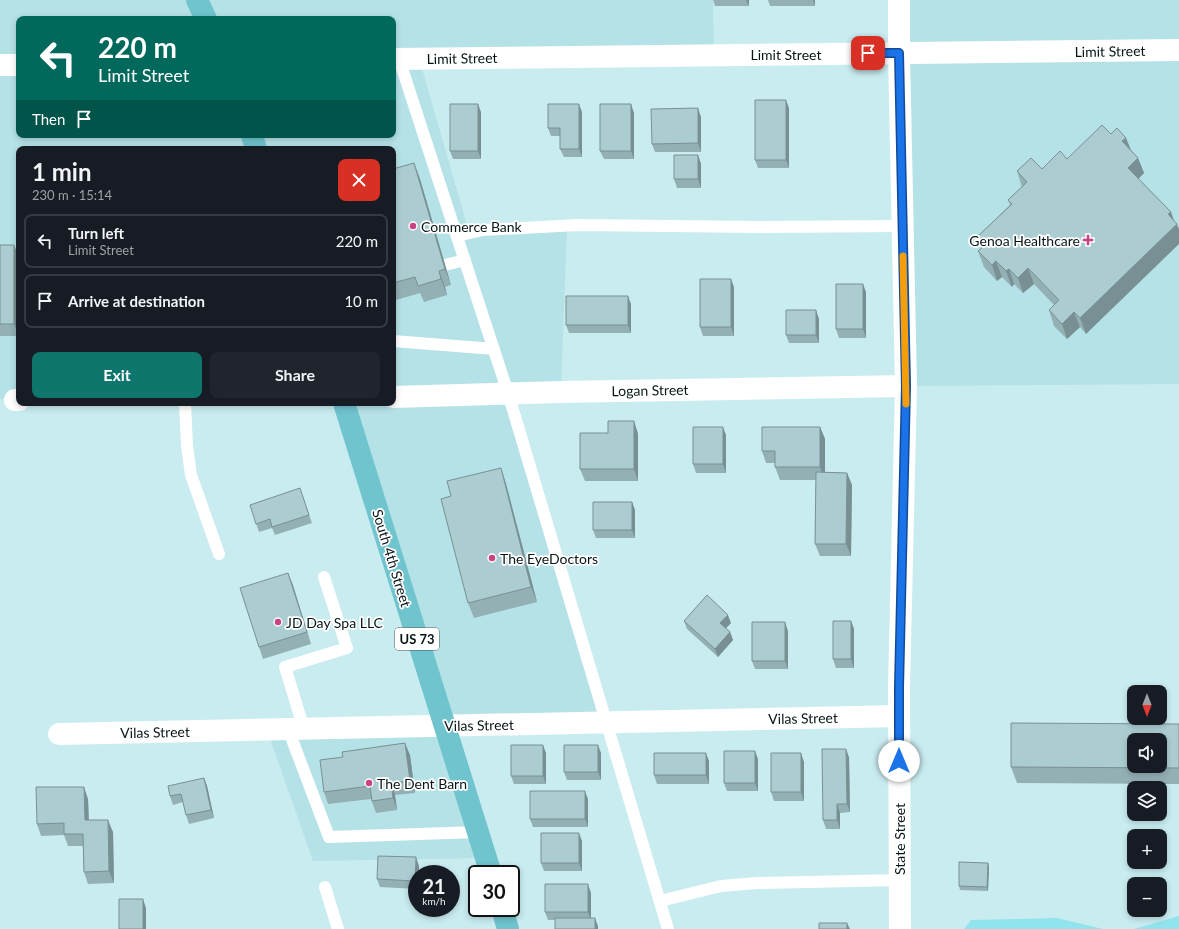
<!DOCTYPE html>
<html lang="en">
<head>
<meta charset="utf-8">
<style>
  :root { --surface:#171b24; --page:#20242c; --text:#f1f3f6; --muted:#9ea1a6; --line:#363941; --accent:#0f766e }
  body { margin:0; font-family:Lato,sans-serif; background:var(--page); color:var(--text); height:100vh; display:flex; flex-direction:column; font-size:15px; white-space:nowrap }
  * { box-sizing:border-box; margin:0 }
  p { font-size:13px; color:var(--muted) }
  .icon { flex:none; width:22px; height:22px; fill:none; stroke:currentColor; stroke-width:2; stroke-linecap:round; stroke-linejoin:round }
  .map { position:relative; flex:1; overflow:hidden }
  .side { position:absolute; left:16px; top:146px; width:380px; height:260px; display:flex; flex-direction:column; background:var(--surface); border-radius:8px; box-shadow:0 2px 6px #0003 }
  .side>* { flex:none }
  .guide { position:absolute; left:16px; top:16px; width:380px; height:122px; border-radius:8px; box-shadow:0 2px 6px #0003; background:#00695c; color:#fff; overflow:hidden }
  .needle { width:26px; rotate:180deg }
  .buttons { position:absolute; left:1127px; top:685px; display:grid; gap:8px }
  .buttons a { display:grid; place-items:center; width:40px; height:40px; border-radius:8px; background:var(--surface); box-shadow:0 2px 6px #0003; font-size:20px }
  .speed { position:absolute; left:408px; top:865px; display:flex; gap:8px; font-size:20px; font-weight:700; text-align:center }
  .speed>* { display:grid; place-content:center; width:52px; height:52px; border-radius:50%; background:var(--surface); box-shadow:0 2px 6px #0003; line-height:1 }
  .speed small { font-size:10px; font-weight:400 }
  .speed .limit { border:2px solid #111; border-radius:6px; background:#fff; color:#111 }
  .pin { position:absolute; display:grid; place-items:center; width:34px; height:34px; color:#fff; margin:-17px; border-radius:8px; box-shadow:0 2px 6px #0006 }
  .me { position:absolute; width:44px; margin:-22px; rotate:0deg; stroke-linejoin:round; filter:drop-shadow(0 0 3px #0008) }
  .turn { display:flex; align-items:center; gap:14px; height:84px; padding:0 16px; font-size:18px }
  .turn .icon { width:52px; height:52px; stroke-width:2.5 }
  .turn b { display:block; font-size:28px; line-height:34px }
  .then { display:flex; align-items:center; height:38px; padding:0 16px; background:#0003; gap:8px; font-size:15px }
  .round { display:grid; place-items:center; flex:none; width:42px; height:42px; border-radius:8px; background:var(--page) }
  .headline { display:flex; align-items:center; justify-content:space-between; height:68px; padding:0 16px }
  h1 { font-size:24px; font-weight:700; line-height:30px }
  .primary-button { display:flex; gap:8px; margin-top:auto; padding:8px 16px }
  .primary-button a { flex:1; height:46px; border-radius:8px; background:var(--accent); color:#fff; font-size:16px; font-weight:700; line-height:46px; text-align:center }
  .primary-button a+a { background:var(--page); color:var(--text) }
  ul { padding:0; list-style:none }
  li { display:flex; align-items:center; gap:12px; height:54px; margin:0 8px 6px; padding:0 8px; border:2px solid var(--line); border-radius:8px }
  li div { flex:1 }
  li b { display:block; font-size:15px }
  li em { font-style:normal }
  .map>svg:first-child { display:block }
</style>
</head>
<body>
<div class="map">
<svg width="1179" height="929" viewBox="0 0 1179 929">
  <rect width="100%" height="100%" fill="#c9ecf0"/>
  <path fill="#b5e2e7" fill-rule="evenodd" d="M0,0H713L714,55L419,58L467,225L505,228L567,226L561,392L508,393L606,722L445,726L486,858L313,861L267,730L444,726L344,403H393V149H19V399H0ZM19,19H393V135H19Z
    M899,0H1179V384L906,386Z"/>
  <path fill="#91e4ee" d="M1179,916V929H1134Z
    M1057,918L1103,929H964L971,920Z"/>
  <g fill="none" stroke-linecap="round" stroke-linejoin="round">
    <path stroke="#fff" stroke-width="12" d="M399,59L508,393L668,929
      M457,236L483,230L578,225L758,227L903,226
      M445,265L465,260
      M393,341L494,349
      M185,403L187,446L191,475L219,554
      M288,729L329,837L478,832
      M304,729L285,667L347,648L324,577
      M325,887L338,929
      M660,901L721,886L757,883L899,880"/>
    <path stroke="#fff" stroke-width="22" d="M899,53L906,386L899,687L900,929
      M393,397L561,392L906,386
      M15,400H19
      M59,734L899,716"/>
    <path stroke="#fff" stroke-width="22" d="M899,53V0
      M393,59L1179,50
      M0,65H19"/>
    <path stroke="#6fc4ce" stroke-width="22" d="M197,0L206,19
      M252,135L256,149
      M344,403L491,874
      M502,908L508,929"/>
  </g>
  <path fill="#93b0b5" d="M713,0H749V6H715Z
    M768,0H815V6H770Z
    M789,108V168H758L755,160Z
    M481,112V159H453L450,151Z
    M582,112V157H564L560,149V136H551L548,128Z
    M634,113V159H604L600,151Z
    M701,117V152H655L652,144Z
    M1111,134L1126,138L1131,150L1138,158L1144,173L1138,179L1171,212L1173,220L1086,334L1080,327L1067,339L1054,326L1049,310L1054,305L1034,284L1023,293L1014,284L1012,287L1002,277L997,281L984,267L978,251L981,248L977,237L1010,205L1008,200L1022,187L1017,171L1042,169L1067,159Z
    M698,155L701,164V188H677L674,179Z
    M414,163L420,179L451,285L445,287L447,295L424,302L420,293L393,301V169Z
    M0,245L19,257V336H0Z
    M734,287V336H703L700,327Z
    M866,292V338H839L836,329Z
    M631,304V333H569L566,325Z
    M819,319V343H789L786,335Z
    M634,421L638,434V481H585L580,469L608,433Z
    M820,427L825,439V472L847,473L852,485L851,556H820L815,544L816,480H780L775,467V463H766L762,451Z
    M726,435V473H696L693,464Z
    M501,468L506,484L537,602L474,618L468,603L451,496Z
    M303,497L312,523L275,535L272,528L259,532L250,505Z
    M632,502L635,510V538H596L593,530Z
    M288,573L311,644L263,659L259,647Z
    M684,621L731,623L726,628L730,632L733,640L718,657L687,629Z
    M851,621L854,629V668H836L833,659Z
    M788,631V669H755L752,661Z
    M1179,724V784L1017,783L1011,767Z
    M546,753V784H514L511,776Z
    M601,753V780H567L564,772Z
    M410,755L415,793L395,795L397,810L376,813L371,799L328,804L324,792Z
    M849,757L850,812L840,813V829H826L823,820Z
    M758,759V791H727L724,783Z
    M709,761V784H657L654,775Z
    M804,762V801H774L771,792Z
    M204,778L207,786L214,818L189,824L186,815L183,802L173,805L170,796Z
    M88,799L89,820L113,832L114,883L88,884L84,872L83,846H68L64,835L41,836L37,824Z
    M588,799V827H533L530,819Z
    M582,841V871H544L541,863Z
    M988,863L989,867L988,891L960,890L959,886Z
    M419,866L417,874V889L380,887L377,879Z
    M591,893V918L598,926V929L555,920H548L545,912Z"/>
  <path fill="#789093" d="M746,0H749V6Z
    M813,0H815V6Z
    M786,100L789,108V168L786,160Z
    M478,104L481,112V159L478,151Z
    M579,104L582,112V157L579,149Z
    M631,104L634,113V159L631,151Z
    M698,108L701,117V152L698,143Z
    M1126,138L1132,153L1122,141Z
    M698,155L701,164V188L698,179Z
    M1138,158L1144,173L1133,184L1128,168Z
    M414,163L420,179L451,285L445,269Z
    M1171,212L1176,226L1177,224L1179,229V244L1086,334L1080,318Z
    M14,245L19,257V336L14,324Z
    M996,261L1002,277L997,281L992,265Z
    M1028,268L1034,284L1023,293L1018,278Z
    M1009,269L1014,284L1012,287L1006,271Z
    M439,271L445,287L447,295L441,279Z
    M731,279L734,287V336L731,327Z
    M863,284L866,292V338L863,329Z
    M628,296L631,304V333L628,325Z
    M816,310L819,319V343L816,335Z
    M1074,312L1080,327L1067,339L1062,324Z
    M634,421L638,434V481L634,469Z
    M723,427L726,435V473L723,464Z
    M820,427L825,439V480L820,467Z
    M501,468L506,484L537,602L531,587Z
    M847,473L852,485L851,556L846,544Z
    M632,502L635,510V538L632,530Z
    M288,573L293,585L311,644L307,632Z
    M728,615L731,623L723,631L720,623Z
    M851,621L854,629V668L851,659Z
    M785,622L788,631V669L785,661Z
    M730,632L733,640L718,657L715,649Z
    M405,743L410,755L415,793L410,781Z
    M543,745L546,753V784L543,776Z
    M598,745L601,753V780L598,772Z
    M846,749L849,757L850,812L847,804Z
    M755,751L758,759V791L755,783Z
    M706,753L709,761V784L706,775Z
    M801,753L804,762V801L801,792Z
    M204,778L207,786L214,818L211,810Z
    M391,783L395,795L397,810L393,798Z
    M84,787L88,799L89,833L85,820Z
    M585,791L588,799V827L585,819Z
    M837,804L840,813V829L837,820Z
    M108,820L113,832L114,883L109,871Z
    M579,833L582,841V871L579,863Z
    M416,857L419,866V874H417V885L415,881Z
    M988,863L989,867L988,891L987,887Z
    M588,884L591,893V920L588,912Z
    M143,899L146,908V929H143Z
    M595,918L598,926V929H595Z
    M847,923L850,929H847Z"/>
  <path fill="#abcdd2" stroke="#789093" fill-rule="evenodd" d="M755,100H786V160H755Z
    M450,104H478V151H450Z
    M548,104H579V149H560V128H548Z
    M600,104H631V151H600Z
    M698,108V143L652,144L651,109Z
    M1102,125L1111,134L1117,128L1126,138L1122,141L1138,158L1128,168L1171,212L1168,214L1177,224L1080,318L1074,312L1062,324L1049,310L1059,300L1028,268L1018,278L1009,269L1006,271L996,261L992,265L978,251L985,245L977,237L1012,204L1008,200L1027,182L1017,171L1031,158L1042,169L1060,151L1067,159Z
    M674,155H698V179H674Z
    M414,163L445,269L439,271L441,279L418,286L415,277L393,283V169Z
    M0,245H14V324H0Z
    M700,279H731V327H700Z
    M836,284H863V329H836Z
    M566,296H628V325H566Z
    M786,310H816V335H786Z
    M608,421H634V469H580V433H608Z
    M693,427H723V464H693Z
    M762,427H820V467H775V451H762Z
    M501,468L531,587L468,603L441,499L451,496L447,481Z
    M816,472L847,473L846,544H815Z
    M300,488L309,515L272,527L270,519L256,524L250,505Z
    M593,502H632V530H593Z
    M288,573L307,632L259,647L240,588Z
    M707,595L728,615L720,623L730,632L715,649L684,621Z
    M833,621H851V659H833Z
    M752,622H785V661H752Z
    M1011,723L1179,724V768L1011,767ZM1134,740H1160V766H1134Z
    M405,743L410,781L391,783L393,798L372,801L370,786L324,792L320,760L343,757L342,752Z
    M511,745H543V776H511Z
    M564,745H598V772H564Z
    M822,749H846L847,804H837V820H823Z
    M724,751H755V783H724Z
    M654,753H706V775H654Z
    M771,753H801V792H771Z
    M204,778L211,810L186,815L181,794L170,796L168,786Z
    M36,787H84L85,820H108L109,871L84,872L83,834H64V823L37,824Z
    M530,791H585V819H530Z
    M541,833H579V863H541Z
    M378,856L416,857L415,881L377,879Z
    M959,862L988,863L987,887L959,886Z
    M545,884H588V912H545Z
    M119,899H143V929H119Z
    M555,918H595V929H555Z
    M819,923H847V929H819Z"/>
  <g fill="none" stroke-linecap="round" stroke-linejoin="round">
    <defs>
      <path id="route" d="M868,53H899L906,386L899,687V761"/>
    </defs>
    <use href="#route" stroke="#114b97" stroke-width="10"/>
    <use href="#route" stroke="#1a73e8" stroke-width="7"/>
    <path stroke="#f59e0b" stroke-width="7" d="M903,256L906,404"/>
  </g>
  <g fill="#ca4281" stroke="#fff" stroke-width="1.5">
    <circle cx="413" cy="226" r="4"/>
    <path d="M1086 234h4v4h4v4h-4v4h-4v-4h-4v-4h4z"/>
    <circle cx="492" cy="558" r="4"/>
    <circle cx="278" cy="622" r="4"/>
    <circle cx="369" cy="783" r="4"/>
  </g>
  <g text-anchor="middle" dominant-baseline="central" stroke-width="3.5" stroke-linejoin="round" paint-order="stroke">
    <rect fill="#fff" stroke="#525b5c" stroke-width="1" x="395" y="628" width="44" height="22" rx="3"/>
    <g font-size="13" font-weight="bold" fill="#081516">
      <text x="417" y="639">US 73</text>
    </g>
    <g font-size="14" fill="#081516" stroke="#fff">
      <text transform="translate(1110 51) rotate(-1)">Limit Street</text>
      <text x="786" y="54">Limit Street</text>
      <text transform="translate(462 58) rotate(-1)">Limit Street</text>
      <text transform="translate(650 390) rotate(-1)">Logan Street</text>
      <text transform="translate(392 558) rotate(73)">South 4th Street</text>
      <text transform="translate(803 718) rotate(-1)">Vilas Street</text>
      <text transform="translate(479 725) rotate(-1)">Vilas Street</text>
      <text transform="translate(155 732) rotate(-1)">Vilas Street</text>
      <text transform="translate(899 839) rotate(-90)">State Street</text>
    </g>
    <g font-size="14" fill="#081516" stroke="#fff" text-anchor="start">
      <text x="421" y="226">Commerce Bank</text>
      <text x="1080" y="240" text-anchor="end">Genoa Healthcare</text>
      <text x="500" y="558">The EyeDoctors</text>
      <text x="286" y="622">JD Day Spa LLC</text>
      <text x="377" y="783">The Dent Barn</text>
    </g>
  </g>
</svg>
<div class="buttons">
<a><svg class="needle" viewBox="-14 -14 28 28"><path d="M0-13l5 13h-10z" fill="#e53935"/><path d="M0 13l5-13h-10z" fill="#9ea1a6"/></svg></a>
<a><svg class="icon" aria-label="sound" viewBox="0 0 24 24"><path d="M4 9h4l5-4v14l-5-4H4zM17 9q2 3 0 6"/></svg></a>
<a><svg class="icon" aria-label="layers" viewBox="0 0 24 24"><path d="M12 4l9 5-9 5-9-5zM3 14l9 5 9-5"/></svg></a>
<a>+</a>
<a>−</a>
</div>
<div class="speed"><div>21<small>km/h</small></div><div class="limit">30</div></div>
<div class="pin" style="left:868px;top:53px;background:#d93025"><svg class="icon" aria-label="arrive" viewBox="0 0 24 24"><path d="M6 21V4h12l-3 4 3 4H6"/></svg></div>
<svg class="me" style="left:899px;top:761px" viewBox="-20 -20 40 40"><circle r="19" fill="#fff"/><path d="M0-13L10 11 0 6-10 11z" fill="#1a73e8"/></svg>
<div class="guide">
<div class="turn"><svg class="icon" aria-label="left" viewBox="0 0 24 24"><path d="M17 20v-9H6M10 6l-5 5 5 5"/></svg><div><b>220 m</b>Limit Street</div></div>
<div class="then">Then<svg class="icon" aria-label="arrive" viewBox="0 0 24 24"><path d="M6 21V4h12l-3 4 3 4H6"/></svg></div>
</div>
<section class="side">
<div class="headline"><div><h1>1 min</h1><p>230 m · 15:14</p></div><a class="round" style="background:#d93025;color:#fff"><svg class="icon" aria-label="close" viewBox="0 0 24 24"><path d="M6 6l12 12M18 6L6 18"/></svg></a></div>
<ul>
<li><svg class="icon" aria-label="left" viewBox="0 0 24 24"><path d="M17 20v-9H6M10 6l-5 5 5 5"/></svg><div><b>Turn left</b><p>Limit Street</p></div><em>220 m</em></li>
<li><svg class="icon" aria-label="arrive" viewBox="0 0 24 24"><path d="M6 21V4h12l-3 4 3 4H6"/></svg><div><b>Arrive at destination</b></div><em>10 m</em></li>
</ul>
<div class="primary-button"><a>Exit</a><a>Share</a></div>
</section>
</div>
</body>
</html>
